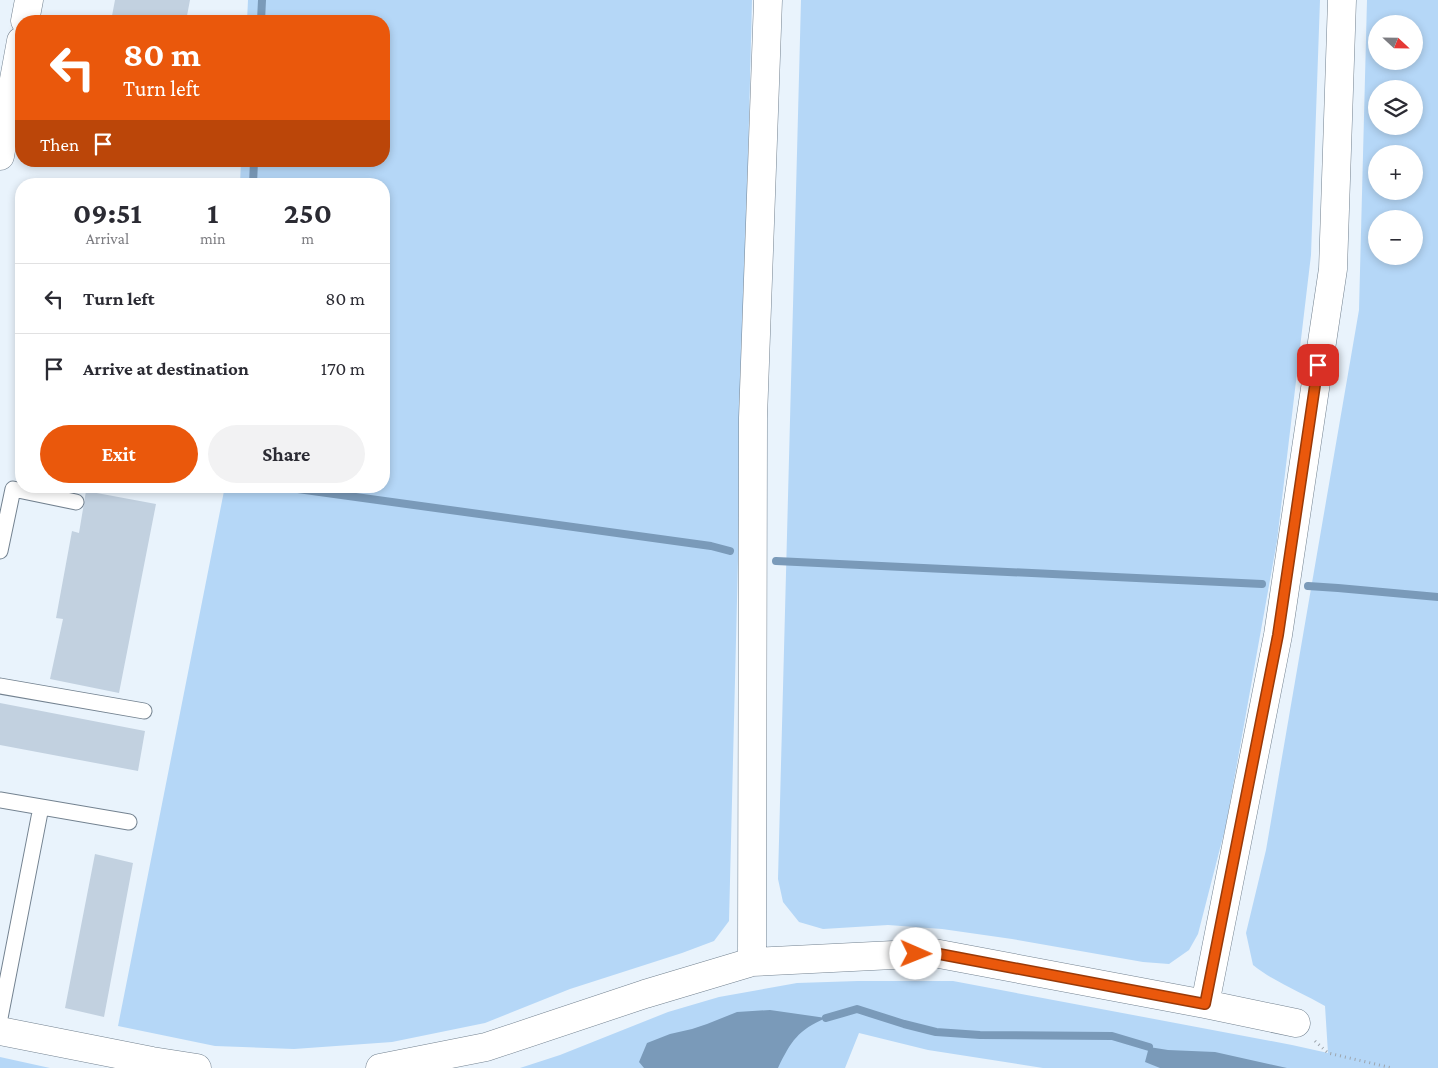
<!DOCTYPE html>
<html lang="en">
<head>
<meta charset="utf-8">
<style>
  :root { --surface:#fff; --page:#f2f2f3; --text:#2b2b33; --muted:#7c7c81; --line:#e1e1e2; --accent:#ea580c }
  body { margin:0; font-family:"Crimson Pro",serif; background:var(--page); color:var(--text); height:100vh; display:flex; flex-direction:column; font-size:19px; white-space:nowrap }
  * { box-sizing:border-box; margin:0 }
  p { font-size:16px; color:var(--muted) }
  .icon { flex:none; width:28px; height:28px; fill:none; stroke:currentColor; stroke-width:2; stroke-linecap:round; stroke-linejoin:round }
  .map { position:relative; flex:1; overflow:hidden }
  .drawer { position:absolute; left:15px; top:178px; width:375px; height:315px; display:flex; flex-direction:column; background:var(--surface); border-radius:20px; box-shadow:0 2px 8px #0003 }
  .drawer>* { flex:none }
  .banner { position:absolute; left:15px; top:15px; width:375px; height:152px; border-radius:20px; box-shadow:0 2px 8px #0003; background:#ea580c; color:#fff; overflow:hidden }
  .needle { width:32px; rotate:112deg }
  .tools { position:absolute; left:1368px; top:15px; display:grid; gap:10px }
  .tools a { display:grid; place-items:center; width:55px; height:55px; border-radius:50%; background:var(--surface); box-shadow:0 2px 8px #0003; font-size:25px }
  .pin { position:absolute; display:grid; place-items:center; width:42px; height:42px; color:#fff; margin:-21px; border-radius:10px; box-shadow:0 2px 8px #0006 }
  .me { position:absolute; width:55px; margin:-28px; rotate:91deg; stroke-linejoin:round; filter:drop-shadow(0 0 4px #0008) }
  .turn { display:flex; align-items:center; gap:18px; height:105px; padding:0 25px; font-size:22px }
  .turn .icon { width:65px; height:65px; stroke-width:2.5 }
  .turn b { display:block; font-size:35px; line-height:42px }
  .then { display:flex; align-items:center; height:48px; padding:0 25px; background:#0003; gap:10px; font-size:19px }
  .eta { display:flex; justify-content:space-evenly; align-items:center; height:85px; text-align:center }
  .eta b { font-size:30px; font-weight:700; line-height:35px }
  .primary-button { display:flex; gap:10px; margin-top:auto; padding:10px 25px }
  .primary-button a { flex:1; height:58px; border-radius:30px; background:var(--accent); color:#fff; font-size:20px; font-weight:700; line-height:58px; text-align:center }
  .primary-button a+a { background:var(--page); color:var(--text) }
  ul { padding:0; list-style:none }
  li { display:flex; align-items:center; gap:15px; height:70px; padding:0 25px; border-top:1px solid var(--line) }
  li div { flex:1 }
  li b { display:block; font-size:19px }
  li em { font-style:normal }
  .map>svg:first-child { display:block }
</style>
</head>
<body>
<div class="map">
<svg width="1438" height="1068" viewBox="0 0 1438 1068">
  <rect width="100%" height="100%" fill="#e9f3fc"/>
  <path fill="#b5d7f7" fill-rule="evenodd" d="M248,0H752L729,921L714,941L682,953L570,989L485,1023L392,1042L294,1049L215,1046L118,1026L225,486H384V184H240L241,161H384V21H247Z
    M801,0H1320L1311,255L1277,541L1226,825L1198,934L1189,950L1169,964L1143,962L1012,939L942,929L888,925L823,929L799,922L783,902L778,879Z
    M1367,0H1438V1068H1043L928,1050L859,1033L845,1068H520L560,1055L668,1012L719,997L797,983L858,981H953L1292,1045L1328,1053L1325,1006C1301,992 1274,982 1253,965L1246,933L1266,850L1359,310ZM1376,24H1414V61H1376ZM1376,89H1414V126H1376ZM1376,154H1414V191H1376ZM1376,219H1414V256H1376Z
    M0,1057L50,1068H0Z"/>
  <path fill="#7a9ab9" d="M770,1010L826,1018C798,1030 791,1041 778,1068H644L639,1062L647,1043L670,1034L692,1029L707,1024L737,1012Z
    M1149,1047L1168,1050L1215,1052L1287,1068H1160L1145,1062Z"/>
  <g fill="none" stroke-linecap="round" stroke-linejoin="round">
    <path stroke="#7a9ab9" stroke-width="8" d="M261,21L262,0
      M253,184L254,161
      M276,486L711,546L730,551
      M776,561L1262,584
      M1308,586L1338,588L1438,597
      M826,1018L857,1009L904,1024L936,1032L980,1035L1112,1036L1149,1047"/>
  </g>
  <path fill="#c2d1e0" d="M115,0H190L186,21H111Z
    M86,491L156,504L119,693L50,679L63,619L56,618L72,531L79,533Z
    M0,703L145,731L138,771L0,745Z
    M95,854L133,863L104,1017L65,1008Z"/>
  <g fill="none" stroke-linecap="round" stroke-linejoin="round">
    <defs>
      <path id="lane" d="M0,551L13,489L76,502
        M0,686L144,711
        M0,800L129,822
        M0,1018L41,807"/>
      <path id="street" d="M25,21L29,0
        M0,156L21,41
        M752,962L753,418L768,0
        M1205,1004L1278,635L1333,269L1342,0
        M0,1031L152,1061L197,1068
        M380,1068L486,1047L645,994L752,962L934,953L1205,1004L1296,1023"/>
    </defs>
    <use href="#lane" stroke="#738290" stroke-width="17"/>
    <use href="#street" stroke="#738290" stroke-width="29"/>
    <path stroke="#9da5ad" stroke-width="3" stroke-dasharray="1 4" stroke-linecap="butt" d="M1315,1041L1328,1053L1392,1068"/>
    <use href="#lane" stroke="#fff" stroke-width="15"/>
    <use href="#street" stroke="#fff" stroke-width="28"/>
  </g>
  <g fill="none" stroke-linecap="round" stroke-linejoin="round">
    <defs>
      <path id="route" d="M916,954L934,953L1205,1004L1278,635L1318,365"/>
    </defs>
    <use href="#route" stroke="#983908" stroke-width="12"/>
    <use href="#route" stroke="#ea580c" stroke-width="9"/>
  </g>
</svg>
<div class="tools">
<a><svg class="needle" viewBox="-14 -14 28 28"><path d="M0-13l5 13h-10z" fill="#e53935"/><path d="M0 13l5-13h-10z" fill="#7c7c81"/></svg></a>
<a><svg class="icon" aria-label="layers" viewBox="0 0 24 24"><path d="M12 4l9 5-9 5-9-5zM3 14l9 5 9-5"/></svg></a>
<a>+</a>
<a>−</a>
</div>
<div class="pin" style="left:1318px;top:365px;background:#d93025"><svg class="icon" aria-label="arrive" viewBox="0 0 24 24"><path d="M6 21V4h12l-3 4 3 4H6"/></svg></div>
<svg class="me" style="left:916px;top:954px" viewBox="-20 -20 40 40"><circle r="19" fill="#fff"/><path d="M0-13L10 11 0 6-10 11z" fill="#ea580c"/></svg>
<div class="banner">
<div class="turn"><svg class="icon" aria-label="left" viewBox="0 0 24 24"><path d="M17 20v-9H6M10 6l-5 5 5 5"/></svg><div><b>80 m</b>Turn left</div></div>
<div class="then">Then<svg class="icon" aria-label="arrive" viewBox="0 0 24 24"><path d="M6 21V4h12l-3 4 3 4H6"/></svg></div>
</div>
<section class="drawer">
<div class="eta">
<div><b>09:51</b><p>Arrival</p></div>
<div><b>1</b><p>min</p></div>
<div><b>250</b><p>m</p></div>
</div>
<ul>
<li><svg class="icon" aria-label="left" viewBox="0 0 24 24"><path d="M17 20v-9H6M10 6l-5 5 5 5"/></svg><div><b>Turn left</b></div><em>80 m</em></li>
<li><svg class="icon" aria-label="arrive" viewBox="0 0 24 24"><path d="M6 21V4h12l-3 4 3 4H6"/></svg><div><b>Arrive at destination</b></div><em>170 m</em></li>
</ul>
<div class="primary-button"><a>Exit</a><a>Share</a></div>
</section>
</div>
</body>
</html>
